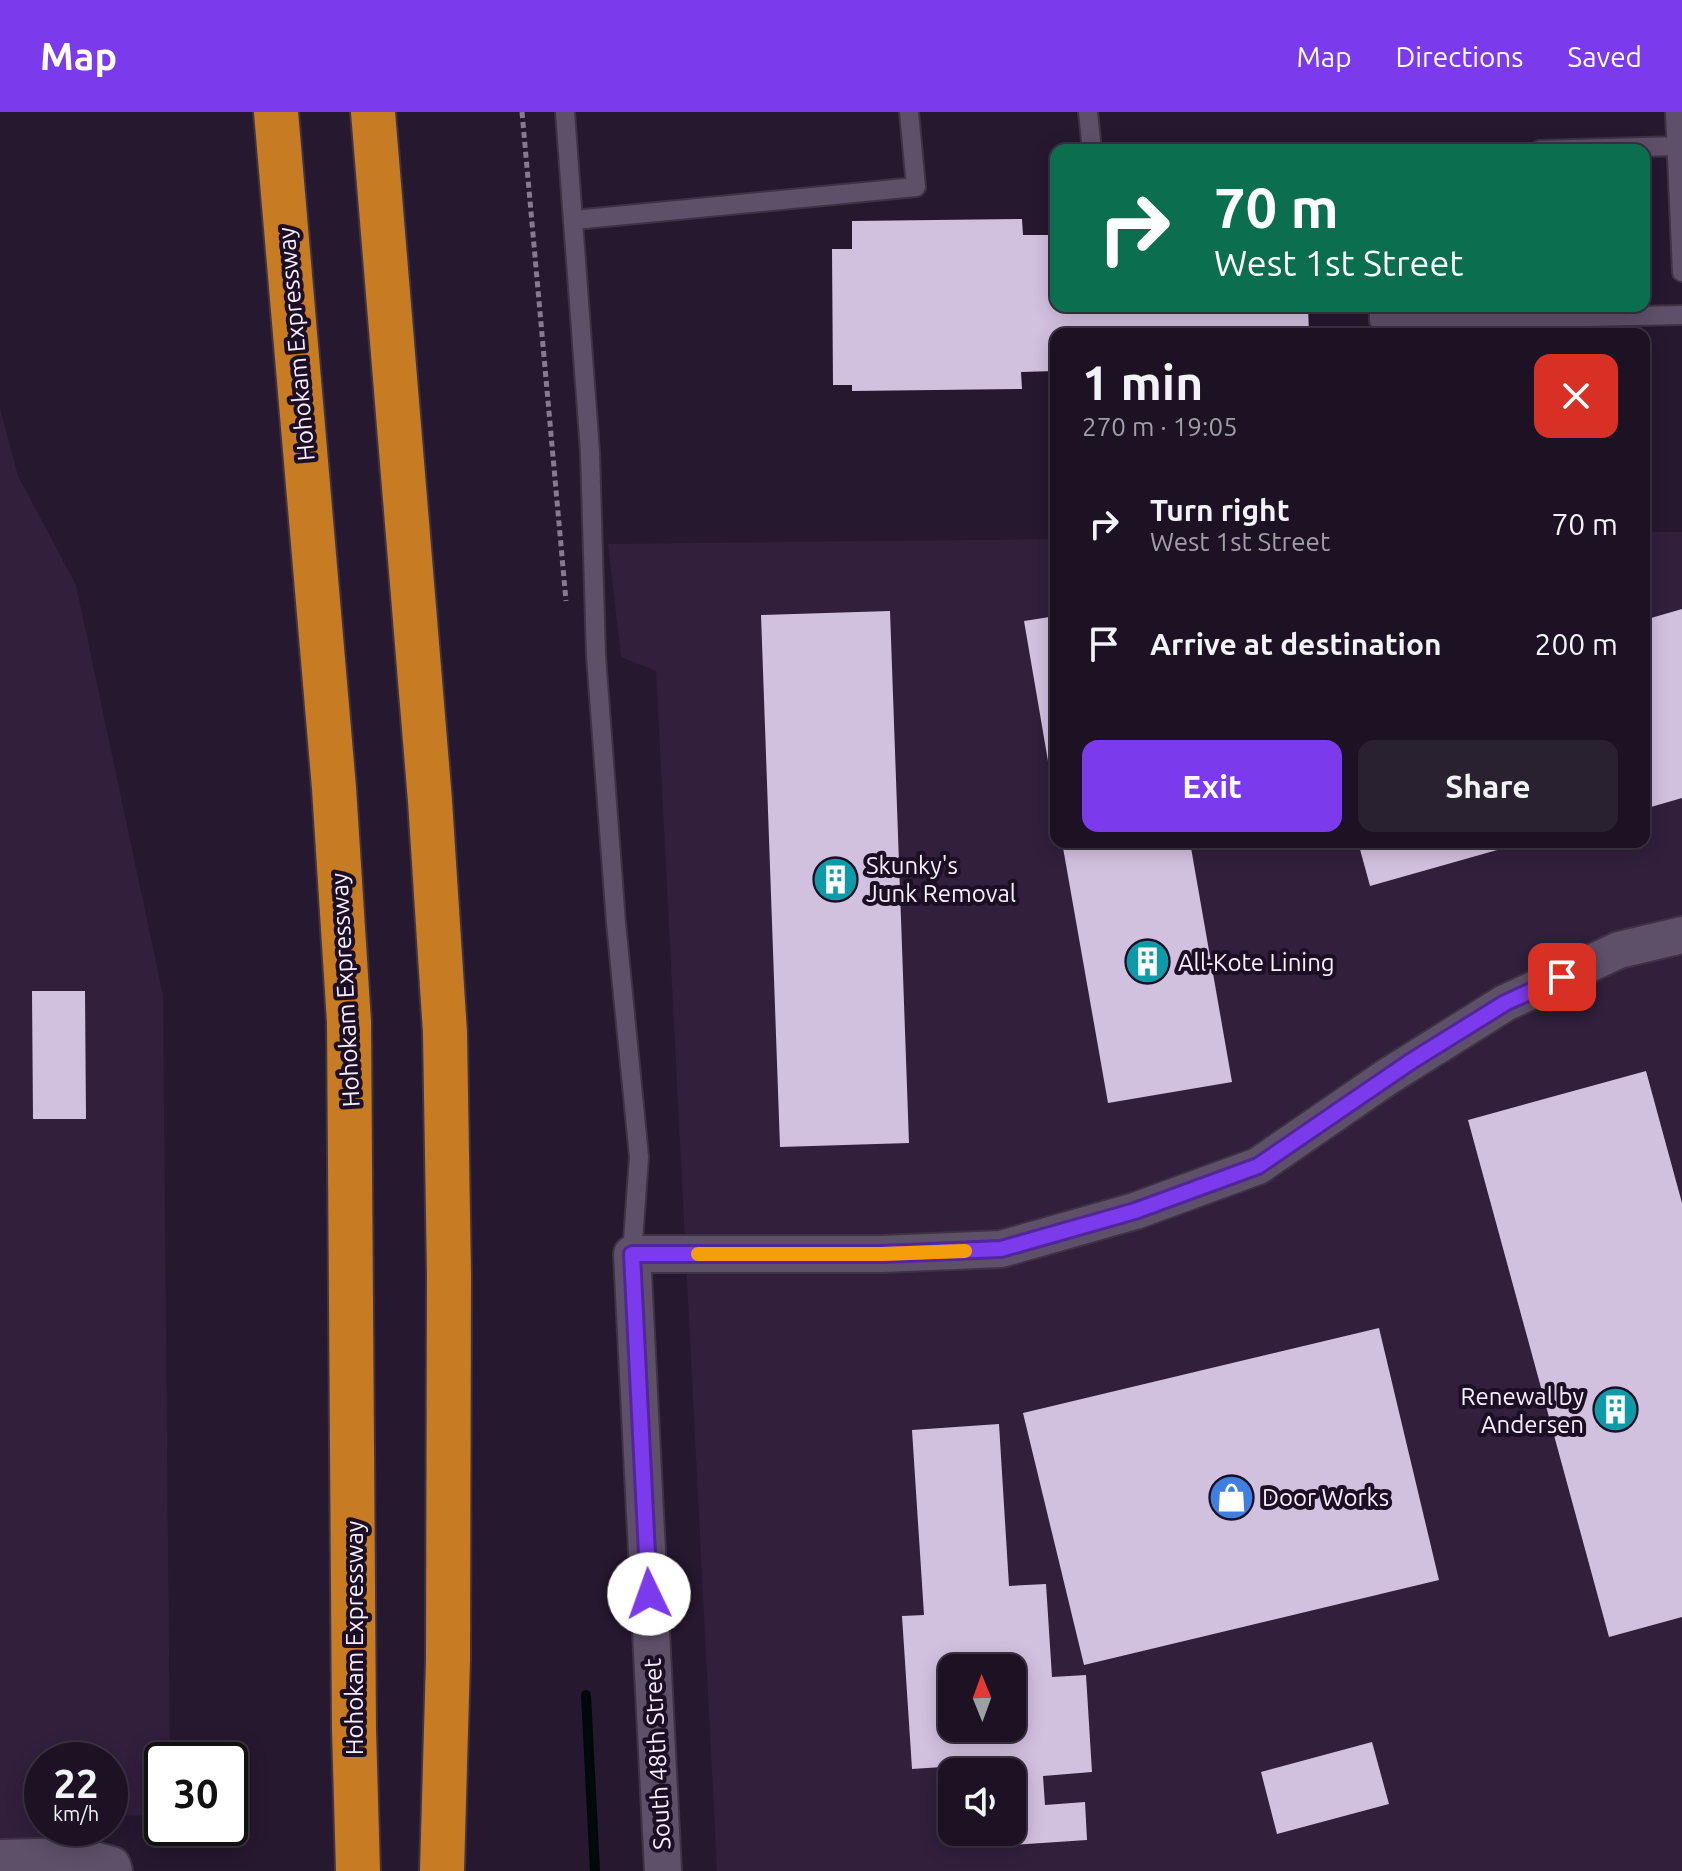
<!DOCTYPE html>
<html lang="en">
<head>
<meta charset="utf-8">
<style>
  :root { --surface:#1c1223; --page:#292030; --text:#f1f3f6; --muted:#a09ea6; --line:#3a3241; --accent:#7c3aed }
  body { margin:0; font-family:Ubuntu,sans-serif; background:var(--page); color:var(--text); height:100vh; display:flex; flex-direction:column; font-size:30px; white-space:nowrap }
  * { box-sizing:border-box; margin:0 }
  p { font-size:26px; color:var(--muted) }
  .icon { flex:none; width:44px; height:44px; fill:none; stroke:currentColor; stroke-width:2; stroke-linecap:round; stroke-linejoin:round }
  .map { position:relative; flex:1; overflow:hidden }
  .panel { position:absolute; left:1050px; top:216px; width:600px; height:520px; display:flex; flex-direction:column; background:var(--surface); border-radius:16px; box-shadow:0 4px 20px #0003,0 0 0 2px var(--line) }
  .panel>* { flex:none }
  .guide { position:absolute; left:1050px; top:32px; width:600px; height:168px; border-radius:16px; box-shadow:0 4px 20px #0003,0 0 0 2px var(--line); background:#0b6e4f; color:#fff; overflow:hidden }
  .needle { width:52px; rotate:359deg }
  .buttons { position:absolute; left:938px; top:1542px; display:grid; gap:16px }
  .buttons a { display:grid; place-items:center; width:88px; height:88px; border-radius:16px; background:var(--surface); box-shadow:0 4px 20px #0003,0 0 0 2px var(--line); font-size:40px }
  .speed { position:absolute; left:24px; top:1630px; display:flex; gap:16px; font-size:40px; font-weight:700; text-align:center }
  .speed>* { display:grid; place-content:center; width:104px; height:104px; border-radius:50%; background:var(--surface); box-shadow:0 4px 20px #0003,0 0 0 2px var(--line); line-height:1 }
  .speed small { font-size:20px; font-weight:400 }
  .speed .limit { border:4px solid #111; border-radius:12px; background:#fff; color:#111 }
  .pin { position:absolute; display:grid; place-items:center; width:68px; height:68px; color:#fff; margin:-34px; border-radius:16px; box-shadow:0 4px 12px #0006 }
  .me { position:absolute; width:88px; margin:-44px; rotate:357deg; stroke-linejoin:round; filter:drop-shadow(0 0 6px #0008) }
  .turn { display:flex; align-items:center; gap:28px; height:168px; padding:0 32px; font-size:36px }
  .turn .icon { width:104px; height:104px; stroke-width:2.5 }
  .turn b { display:block; font-size:56px; line-height:68px }
  .round { display:grid; place-items:center; flex:none; width:84px; height:84px; border-radius:16px; background:var(--page) }
  .overview { display:flex; align-items:center; justify-content:space-between; height:136px; padding:0 32px }
  h1 { font-size:48px; font-weight:700; line-height:60px }
  .action { display:flex; gap:16px; margin-top:auto; padding:16px 32px }
  .action a { flex:1; height:92px; border-radius:16px; background:var(--accent); color:#fff; font-size:32px; font-weight:700; line-height:92px; text-align:center }
  .action a+a { background:var(--page); color:var(--text) }
  ul { padding:0; list-style:none }
  li { display:flex; align-items:center; gap:24px; height:120px; padding:0 32px }
  li div { flex:1 }
  li b { display:block; font-size:30px }
  li em { font-style:normal }
  header { display:flex; align-items:center; gap:48px; box-sizing:border-box; height:112px; padding:0 40px; background:var(--accent); color:#fff }
  header strong { font-size:38px }
  nav { display:flex; gap:44px; margin-inline-start:auto; font-size:28px }
  .map>svg:first-child { display:block }
</style>
</head>
<body>
<header>
<strong>Map</strong>
<nav><a>Map</a><a>Directions</a><a>Saved</a></nav>
</header>
<div class="map">
<svg width="1682" height="1759" viewBox="0 0 1682 1759">
  <rect width="100%" height="100%" fill="#26182f"/>
  <path fill="#311f3c" fill-rule="evenodd" d="M0,296L18,364L76,473L163,883L170,1648H162V1703L110,1704V1648H42V1716H94V1759H0Z
    M1644,420H1682V1759H717L656,559L621,545L608,432L1056,427V730H1644ZM952,1556H1012V1616H952ZM952,1660H1012V1720H952Z"/>
  <g fill="none" stroke-linecap="round" stroke-linejoin="round">
    <path stroke="#00090a" stroke-width="10" d="M586,1583L595,1759"/>
  </g>
  <path fill="#d2c0df" fill-rule="evenodd" d="M1022,107L1023,123H1056V194H1308L1309,222H1056V259L1021,260L1022,277L852,279V273H833L832,137H852V109Z
    M1682,497V686L1644,697V508Z
    M890,499L909,1031L780,1035L761,503Z
    M1056,504V684H1054L1024,509Z
    M1062,730H1190L1232,970L1108,991Z
    M1358,730H1522V731L1370,774Z
    M32,879H85L86,1007H33Z
    M1646,959L1682,1091V1505L1609,1525L1468,1008Z
    M1379,1216L1439,1468L1084,1553L1023,1301Z
    M999,1312L1009,1474L1046,1472L1052,1565L1086,1563L1092,1660L1043,1664L1045,1693L1085,1690L1087,1728L995,1734L994,1720H1012V1698L1022,1697L1019,1650L912,1657L902,1504L924,1503L912,1318ZM952,1556H1012V1616H952Z
    M1372,1630L1389,1692L1277,1722L1261,1660Z"/>
  <g fill="none" stroke-linecap="round" stroke-linejoin="round">
    <defs>
      <path id="service" d="M565,0L590,340L596,544L616,811L639,1045L632,1142
        M1088,0L1092,38
        M1675,0L1682,160
        M1540,38L1676,34
        M574,108L916,75L909,0
        M1379,194V209L1682,203"/>
      <path id="minor" d="M0,1746L79,1744L112,1753L114,1759
        M663,1759L632,1142H882L1001,1137L1135,1099L1258,1054L1387,965L1505,891L1619,838L1682,823"/>
      <path id="motorway" d="M276,0L334,676L349,910L354,1617L358,1759
        M373,0L430,689L445,921L449,1163L448,1548L442,1759"/>
    </defs>
    <use href="#service" stroke="#3e3245" stroke-width="22"/>
    <use href="#minor" stroke="#3e3245" stroke-width="40"/>
    <use href="#motorway" stroke="#3e3245" stroke-width="48"/>
    <path stroke="#877c8f" stroke-width="5" stroke-dasharray="6 4" stroke-linecap="butt" d="M522,0L566,489"/>
    <use href="#service" stroke="#5f506a" stroke-width="18"/>
    <use href="#minor" stroke="#5f506a" stroke-width="36"/>
    <use href="#motorway" stroke="#c77b23" stroke-width="44"/>
  </g>
  <g fill="none" stroke-linecap="round" stroke-linejoin="round">
    <defs>
      <path id="route" d="M649,1482L632,1142H882L1001,1137L1135,1099L1258,1054L1410,950L1505,891L1562,865"/>
    </defs>
    <use href="#route" stroke="#51269a" stroke-width="20"/>
    <use href="#route" stroke="#7c3aed" stroke-width="14"/>
    <path stroke="#f59e0b" stroke-width="14" d="M698,1142H882L965,1139"/>
  </g>
  <defs>
    <symbol id="building-disc" viewBox="-11 -11 22 22"><circle r="9.5" fill="#0f9aa8" stroke="#1c0f25"/><path d="M-4-6H4V6H1V3H-1V6H-4ZM-2.5-4.3h1.7v1.8h-1.7ZM.8-4.3h1.7v1.8H.8ZM-2.5-1h1.7V.8h-1.7ZM.8-1h1.7V.8H.8Z" fill="#fff"/></symbol>
    <symbol id="shop-disc" viewBox="-11 -11 22 22"><circle r="9.5" fill="#3f7fe0" stroke="#1c0f25"/><path d="M-5-2.5h2.3a2.7 3.5 0 0 1 5.4 0H5L5.5 6h-11ZM-1.5-2.5h3a1.5 2.3 0 0 0-3 0Z" fill="#fff"/></symbol>
  </defs>
  <g fill-rule="evenodd">
    <use href="#building-disc" x="810" y="742" width="51" height="51"/>
    <use href="#building-disc" x="1122" y="824" width="51" height="51"/>
    <use href="#building-disc" x="1590" y="1272" width="51" height="51"/>
    <use href="#shop-disc" x="1206" y="1360" width="51" height="51"/>
  </g>
  <g text-anchor="middle" dominant-baseline="central" stroke-width="8" stroke-linejoin="round" paint-order="stroke">
    <g font-size="24" fill="#f8efff" stroke="#1c0f25">
      <text transform="translate(296 232) rotate(-95)">Hohokam Expressway</text>
      <text transform="translate(345 878) rotate(-93)">Hohokam Expressway</text>
      <text transform="translate(354 1526) rotate(-90)">Hohokam Expressway</text>
      <text transform="translate(657 1642) rotate(-93)">South 48th Street</text>
    </g>
    <g font-size="24" fill="#f8efff" stroke="#1c0f25" text-anchor="start">
      <text x="866" y="753">Skunky's<tspan x="866" dy="28">Junk Removal</tspan></text>
      <text x="1178" y="850">All-Kote Lining</text>
      <text x="1584" y="1284" text-anchor="end">Renewal by<tspan x="1584" dy="28">Andersen</tspan></text>
      <text x="1262" y="1385">Door Works</text>
    </g>
  </g>
</svg>
<div class="buttons">
<a><svg class="needle" viewBox="-14 -14 28 28"><path d="M0-13l5 13h-10z" fill="#e53935"/><path d="M0 13l5-13h-10z" fill="#a09ea6"/></svg></a>
<a><svg class="icon" aria-label="sound" viewBox="0 0 24 24"><path d="M4 9h4l5-4v14l-5-4H4zM17 9q2 3 0 6"/></svg></a>
</div>
<div class="speed"><div>22<small>km/h</small></div><div class="limit">30</div></div>
<div class="pin" style="left:1562px;top:865px;background:#d93025"><svg class="icon" aria-label="arrive" viewBox="0 0 24 24"><path d="M6 21V4h12l-3 4 3 4H6"/></svg></div>
<svg class="me" style="left:649px;top:1482px" viewBox="-20 -20 40 40"><circle r="19" fill="#fff"/><path d="M0-13L10 11 0 6-10 11z" fill="#7c3aed"/></svg>
<div class="guide">
<div class="turn"><svg class="icon" aria-label="right" viewBox="0 0 24 24"><path d="M7 20v-9h11M14 6l5 5-5 5"/></svg><div><b>70 m</b>West 1st Street</div></div>
</div>
<section class="panel">
<div class="overview"><div><h1>1 min</h1><p>270 m · 19:05</p></div><a class="round" style="background:#d93025;color:#fff"><svg class="icon" aria-label="close" viewBox="0 0 24 24"><path d="M6 6l12 12M18 6L6 18"/></svg></a></div>
<ul>
<li><svg class="icon" aria-label="right" viewBox="0 0 24 24"><path d="M7 20v-9h11M14 6l5 5-5 5"/></svg><div><b>Turn right</b><p>West 1st Street</p></div><em>70 m</em></li>
<li><svg class="icon" aria-label="arrive" viewBox="0 0 24 24"><path d="M6 21V4h12l-3 4 3 4H6"/></svg><div><b>Arrive at destination</b></div><em>200 m</em></li>
</ul>
<div class="action"><a>Exit</a><a>Share</a></div>
</section>
</div>
</body>
</html>
